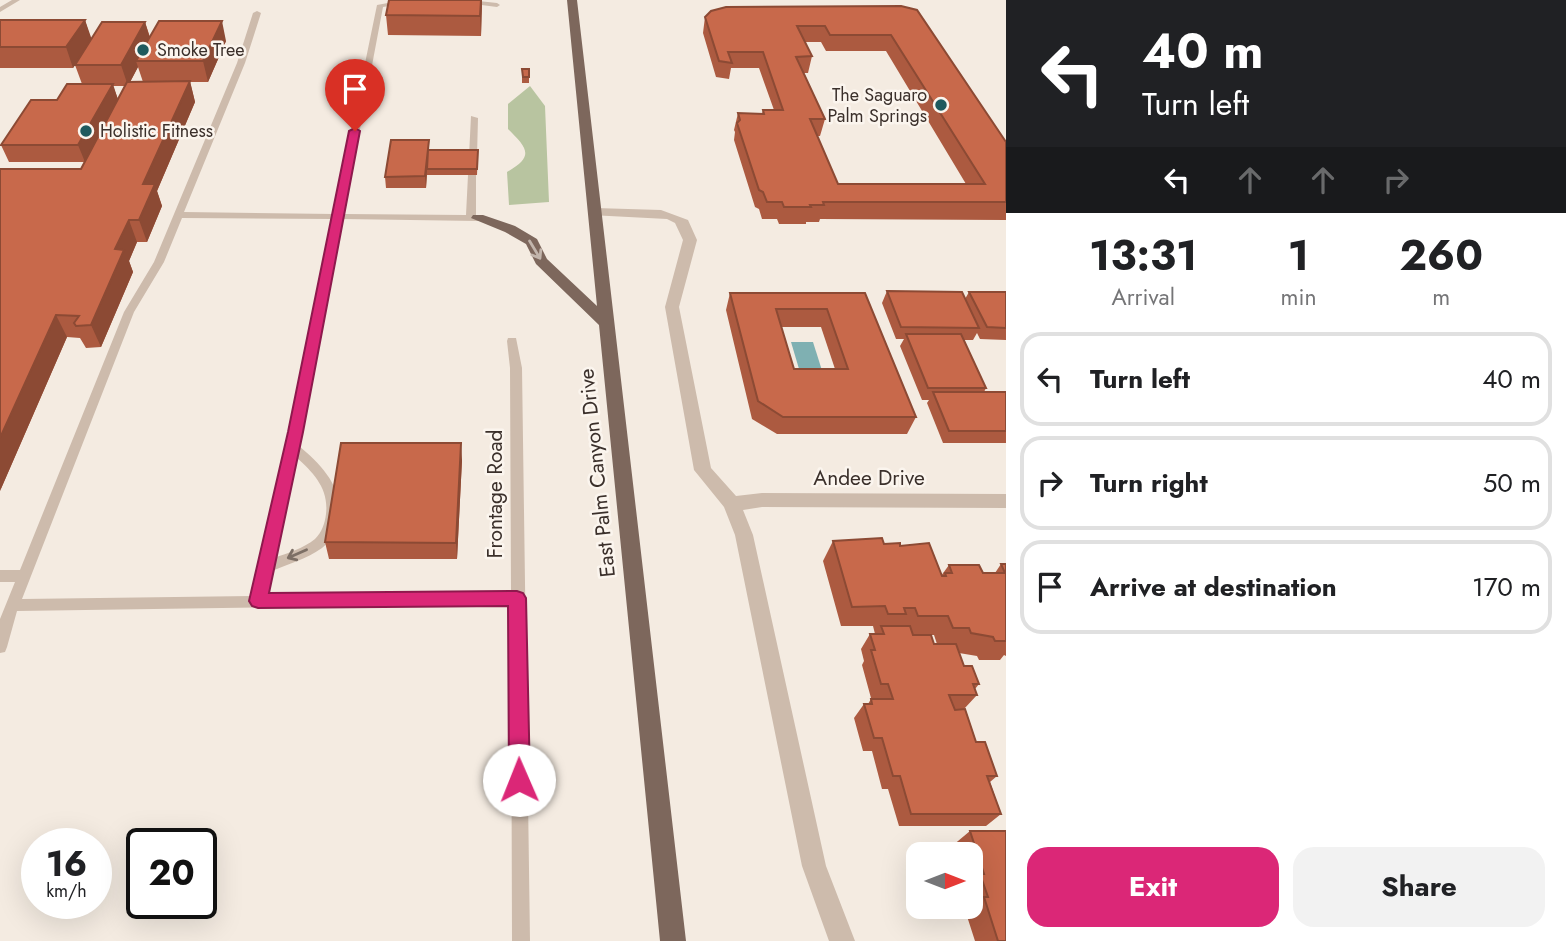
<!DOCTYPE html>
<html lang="en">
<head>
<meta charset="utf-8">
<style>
  :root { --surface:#fff; --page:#f2f2f2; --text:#202124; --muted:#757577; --line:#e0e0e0; --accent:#db2777 }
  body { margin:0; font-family:Jost,sans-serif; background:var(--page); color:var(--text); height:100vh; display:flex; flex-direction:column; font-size:26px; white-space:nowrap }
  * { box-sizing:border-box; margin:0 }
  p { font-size:23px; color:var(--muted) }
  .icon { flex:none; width:38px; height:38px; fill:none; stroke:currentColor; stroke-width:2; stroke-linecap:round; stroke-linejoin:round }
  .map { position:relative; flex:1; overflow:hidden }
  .panel { display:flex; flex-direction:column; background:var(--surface); width:560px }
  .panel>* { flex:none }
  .top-card { background:#202124; color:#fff; overflow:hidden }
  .needle { width:46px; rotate:90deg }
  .tools { position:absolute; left:906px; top:842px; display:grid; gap:14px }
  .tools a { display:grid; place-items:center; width:77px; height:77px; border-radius:14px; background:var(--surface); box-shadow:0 7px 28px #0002; font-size:35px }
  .speed { position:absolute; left:21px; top:828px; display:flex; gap:14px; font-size:35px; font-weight:700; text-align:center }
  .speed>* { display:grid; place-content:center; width:91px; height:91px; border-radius:50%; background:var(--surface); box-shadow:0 7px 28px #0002; line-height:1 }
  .speed small { font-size:18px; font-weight:400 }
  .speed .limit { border:4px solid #111; border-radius:10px; background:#fff; color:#111 }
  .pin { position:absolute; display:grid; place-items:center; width:60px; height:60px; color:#fff; margin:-72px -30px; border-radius:50% 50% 50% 0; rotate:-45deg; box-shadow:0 0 7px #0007 }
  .pin .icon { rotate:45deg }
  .me { position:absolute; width:77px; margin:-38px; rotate:359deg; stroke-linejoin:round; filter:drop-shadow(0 0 5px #0008) }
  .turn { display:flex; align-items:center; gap:24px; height:147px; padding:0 21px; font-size:32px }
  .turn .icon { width:91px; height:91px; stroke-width:2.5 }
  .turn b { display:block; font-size:49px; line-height:60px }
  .lanes { display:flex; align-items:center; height:66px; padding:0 21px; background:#0003; justify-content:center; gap:35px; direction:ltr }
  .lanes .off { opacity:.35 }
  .eta { display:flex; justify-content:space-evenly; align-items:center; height:119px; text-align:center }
  .eta b { font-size:42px; font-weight:700; line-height:49px }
  .button { display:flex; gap:14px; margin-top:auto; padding:14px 21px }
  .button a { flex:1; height:80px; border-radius:21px; background:var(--accent); color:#fff; font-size:28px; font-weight:700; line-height:80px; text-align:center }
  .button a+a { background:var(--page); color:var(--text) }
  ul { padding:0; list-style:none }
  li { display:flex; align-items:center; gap:21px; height:94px; margin:0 14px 10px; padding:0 7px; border:4px solid var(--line); border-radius:21px }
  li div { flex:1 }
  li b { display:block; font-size:26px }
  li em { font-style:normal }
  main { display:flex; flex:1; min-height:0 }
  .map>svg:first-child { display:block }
</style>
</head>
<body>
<main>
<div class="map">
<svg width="1006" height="941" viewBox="0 0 1006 941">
  <rect width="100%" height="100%" fill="#f4ebe1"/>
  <path fill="#b8c4a0" d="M530,86L545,106L549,202L509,205L507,172C536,156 526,147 508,129V104Z"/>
  <path fill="#7fb0b2" d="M791,342H813L825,380L802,379Z"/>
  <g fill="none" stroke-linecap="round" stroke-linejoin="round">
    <path fill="#cdbbac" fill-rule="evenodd" d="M12,0H20L0,12V7Z
      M404,0L407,1V3L383,7L344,214L466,215L468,175L472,172L476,175V215L483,218L478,221L343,219L299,446C323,466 347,491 337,525C334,534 329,542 322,548C307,559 288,564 272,571L266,596L511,592L510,368L507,341L508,338H516L522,368L530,941H512L511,604L17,611L7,647L5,652L0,653V619L15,582H0V570H20L124,312L154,262L237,63L253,13L257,11L261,13L245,63L184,212L334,214L377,5ZM182,218L333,219L290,432L252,596L22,599L134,312L164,262ZM296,457C314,473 329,489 326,514C325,523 322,532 315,539C304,548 288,553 274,558Z
      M469,0L497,3L500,5L497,7L466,3V1Z
      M471,116L478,118L477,156L473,159L469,156Z"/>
    <path fill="#cdbbac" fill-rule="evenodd" d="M595,208L661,210L688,220L697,240L679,307L711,468L736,496L762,493L1006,494V508L762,507L743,510L753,535L826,866L855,941H829L802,866L735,535L724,507L694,470L665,307L683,240L675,223L667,219L590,215L588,212Z"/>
    <path fill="#7d675c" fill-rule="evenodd" d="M567,0H577L686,941H660L599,325L536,264L526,244L505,232L471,218L473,215H483L515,226L537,239L547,259L597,306Z"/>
  </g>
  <path fill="#ac5a40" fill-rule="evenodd" d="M389,0H482L481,36L388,35L386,15Z
    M901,6L1006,142V220L820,219L819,222H806V224H779L777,219H762L759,209L755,207L734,140L735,132L734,130L738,113L762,114L763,110H774L759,68H731L729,79L716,77L703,33L705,17ZM805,42H821L826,51H886L966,184H838L817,136H820L825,119L804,73H808L812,56Z
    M0,20H85L91,40L145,22L150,37L226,41L208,82H190L195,102L157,191L162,206L147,242H137L129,261L133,272L101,347L86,348L80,338L67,337L0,491L81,169L84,162H9L1,145L57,100L82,84L75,65L88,46L73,68H0ZM138,67L143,82H130ZM113,86H125L118,99Z
    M522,69H529V83H522Z
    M429,140V150H478L477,175H427L426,188H386L385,177Z
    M887,291L965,299L969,292H1006V340L980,339L977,333L973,340H963L986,388L984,392H1006V443H943L927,403L929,400H922L900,346L904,339H896L882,303Z
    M730,293H865L916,417L907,434H777L752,419L726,310ZM781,327H821L835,369H794Z
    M462,460L457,559H329L325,542Z
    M833,541L900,546L941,576L949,565L983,573H995L1001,564H1006V656L1004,655L1000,660H979L977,656L959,653L964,666L979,684L975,689L977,695L964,709H954L997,776L990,782L1001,814L986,826H899L888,789H882L872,751H863L854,718L864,704H868L871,699H878V698H871L862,665L864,661L861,649L870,634H875L873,626H841L823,561ZM931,635H934L937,644H934Z
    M970,831L1006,941H975L965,910L968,908V906H971V854H955L952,846Z"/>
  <path fill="#8c4a34" d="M481,0H482L481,36L480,16Z
    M85,20L92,40L73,68L66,47Z
    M222,21L226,41L208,82L203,61Z
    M145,22L151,42L136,61L138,67L128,86L121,65Z
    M190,81L195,102L157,191L162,206L147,242L139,220L143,184Z
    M113,84L118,100L85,162L78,145Z
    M429,140V151L427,169L426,188L425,176Z
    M129,220L137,242L129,261L133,272L101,347L91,325L115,249Z
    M56,315L67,337L0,491V438Z
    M461,443L462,460L457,559L456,543Z"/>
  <path fill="#c8694b" stroke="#8c4a34" stroke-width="2" fill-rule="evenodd" d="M389,0H481L480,16L386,15Z
    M901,6L917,10L1006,142V202H823L824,205H810L811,207H784L782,202H767L763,192L759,190L737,123L740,120L738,113L764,114L763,110H783L763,52H728L732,63L719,61L705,17L711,11L726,7ZM797,26H825L830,35H891L985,184H838L810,119H825L796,57L812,56Z
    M0,20H85L66,47H0Z
    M159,21H222L203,61H136Z
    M102,22H145L121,65H75Z
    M522,69H529V77H523Z
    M190,81L143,184H155L139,220H129L115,249L124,250L91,325L76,326L74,323L79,316L56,315L0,438V169H81L127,82Z
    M67,84H113L78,145H1L31,100H57Z
    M391,140H429L425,176L385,177Z
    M428,150H478L477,169H427Z
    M887,291L962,292L979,328L901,327Z
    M969,292H1006V328L987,327Z
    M730,293H865L916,417H783L758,401ZM776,309H827L848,369H794Z
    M906,334H961L986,388H928Z
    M933,392H1006V431H949Z
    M341,443H461L456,543L325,542Z
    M882,538L884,544L900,543V546L929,543L942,576H946L945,573H952L949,565H979L983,573H1005L1001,564H1006V641H995L993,637L971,633L969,628H953L948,616H918L915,608H904L906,614H888L885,606L852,607L833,541Z
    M881,626H910L913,635H931L934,644H956L964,666H972L979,684H973L977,695H949L955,710L965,709L976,742H985L997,776H987L1001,814H911L900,776H893L882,738H874L864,704H872L871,699H893L888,684H881L871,650H875L870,634H884Z
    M970,831H1006V941H998L984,897H988L980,874H984Z"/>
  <defs><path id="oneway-shaft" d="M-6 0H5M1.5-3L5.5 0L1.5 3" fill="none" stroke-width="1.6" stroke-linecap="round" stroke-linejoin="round" transform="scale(1.75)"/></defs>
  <use stroke="#c2b5ac" href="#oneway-shaft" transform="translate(535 250) rotate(59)"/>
  <use stroke="#7d6f65" href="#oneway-shaft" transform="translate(297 554) rotate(156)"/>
  <path fill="#db2777" stroke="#8e194d" stroke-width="2" d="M355,128L360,131L303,432L269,593L517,591L523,593L526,598L530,780L527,787L519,790L512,787L509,780L508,606L258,608L252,606L249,601L288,432L349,131Z"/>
  <g fill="#1f5a5e" stroke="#fbf5ee" stroke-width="2.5">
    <circle cx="143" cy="50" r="7"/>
    <circle cx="941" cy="105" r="7"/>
    <circle cx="86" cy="131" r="7"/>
  </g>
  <g text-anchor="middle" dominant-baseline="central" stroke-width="5" stroke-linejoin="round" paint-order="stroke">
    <g font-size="18" fill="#3b302b" stroke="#fbf5ee" text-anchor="start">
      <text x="157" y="50">Smoke Tree</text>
      <text x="927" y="95" text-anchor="end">The Saguaro<tspan x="927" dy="21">Palm Springs</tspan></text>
      <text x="100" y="131">Holistic Fitness</text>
    </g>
    <g font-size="21" fill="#3b302b" stroke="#fbf5ee">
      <text transform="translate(597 473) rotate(-96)">East Palm Canyon Drive</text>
      <text x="869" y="478">Andee Drive</text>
      <text transform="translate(495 494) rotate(-90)">Frontage Road</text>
    </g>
  </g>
</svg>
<div class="tools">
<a><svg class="needle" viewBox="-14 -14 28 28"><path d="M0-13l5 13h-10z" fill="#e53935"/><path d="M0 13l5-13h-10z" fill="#757577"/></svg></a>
</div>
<div class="speed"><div>16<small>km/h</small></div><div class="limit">20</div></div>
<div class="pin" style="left:355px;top:131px;background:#d93025"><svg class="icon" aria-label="arrive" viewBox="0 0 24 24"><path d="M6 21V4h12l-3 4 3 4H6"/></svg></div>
<svg class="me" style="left:519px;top:780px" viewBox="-20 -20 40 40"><circle r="19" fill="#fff"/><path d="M0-13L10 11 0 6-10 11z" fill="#db2777"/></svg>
</div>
<section class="panel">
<div class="top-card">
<div class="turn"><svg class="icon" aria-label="left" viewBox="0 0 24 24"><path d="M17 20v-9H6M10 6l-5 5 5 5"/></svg><div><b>40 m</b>Turn left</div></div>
<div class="lanes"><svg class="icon" aria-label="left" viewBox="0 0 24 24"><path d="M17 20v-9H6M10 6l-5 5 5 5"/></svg><svg class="icon off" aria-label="ahead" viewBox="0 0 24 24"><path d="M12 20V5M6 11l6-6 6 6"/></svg><svg class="icon off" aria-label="ahead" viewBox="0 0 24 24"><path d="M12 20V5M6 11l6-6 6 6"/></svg><svg class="icon off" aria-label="right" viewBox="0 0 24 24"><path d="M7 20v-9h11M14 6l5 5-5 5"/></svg></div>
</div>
<div class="eta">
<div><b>13:31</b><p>Arrival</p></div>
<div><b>1</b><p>min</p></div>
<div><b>260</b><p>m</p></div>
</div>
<ul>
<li><svg class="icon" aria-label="left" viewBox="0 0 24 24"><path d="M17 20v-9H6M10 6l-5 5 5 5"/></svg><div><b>Turn left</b></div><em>40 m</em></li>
<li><svg class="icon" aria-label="right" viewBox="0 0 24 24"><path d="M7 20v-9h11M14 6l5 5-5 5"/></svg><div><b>Turn right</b></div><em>50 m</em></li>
<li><svg class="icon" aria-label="arrive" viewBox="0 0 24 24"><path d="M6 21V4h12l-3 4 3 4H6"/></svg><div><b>Arrive at destination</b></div><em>170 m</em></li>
</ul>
<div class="button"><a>Exit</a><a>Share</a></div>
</section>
</main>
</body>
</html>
